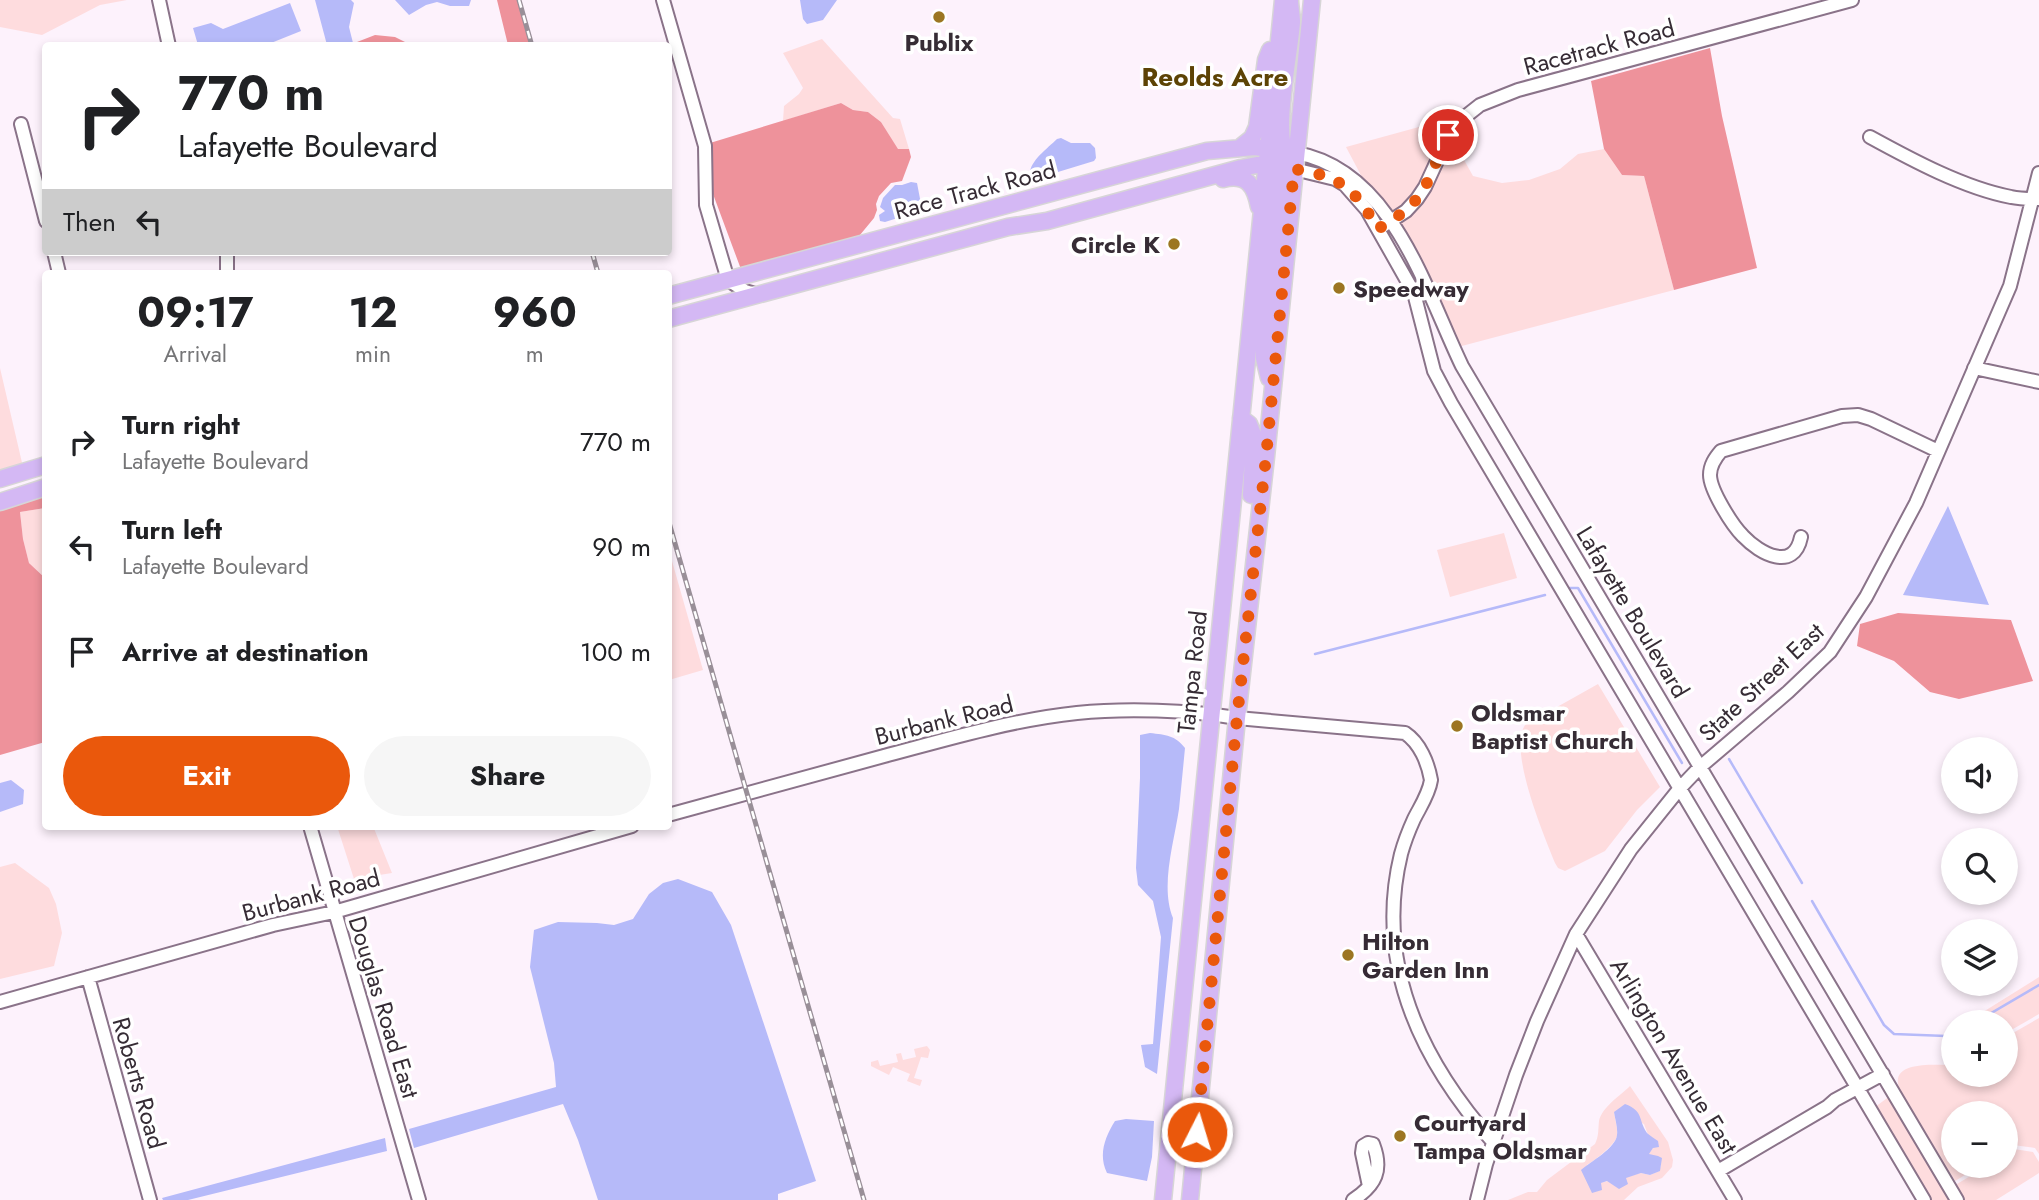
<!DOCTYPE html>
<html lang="en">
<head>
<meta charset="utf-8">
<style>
  :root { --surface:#fff; --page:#f6f6f6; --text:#202124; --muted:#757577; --accent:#ea580c }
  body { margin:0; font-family:Jost,sans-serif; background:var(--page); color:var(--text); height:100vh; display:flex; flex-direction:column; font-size:26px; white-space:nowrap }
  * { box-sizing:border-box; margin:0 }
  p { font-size:23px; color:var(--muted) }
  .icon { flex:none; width:38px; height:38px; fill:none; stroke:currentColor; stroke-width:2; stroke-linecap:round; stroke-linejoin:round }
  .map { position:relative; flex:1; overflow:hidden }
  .drawer { position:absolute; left:42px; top:270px; width:630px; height:560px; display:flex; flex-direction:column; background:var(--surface); border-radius:7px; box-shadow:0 4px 10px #0003 }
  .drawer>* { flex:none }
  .banner { position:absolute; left:42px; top:42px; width:630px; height:214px; border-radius:7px; box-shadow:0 4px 10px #0003; background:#fff; color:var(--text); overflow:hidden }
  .fabs { position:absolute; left:1941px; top:737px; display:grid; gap:14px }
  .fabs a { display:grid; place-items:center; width:77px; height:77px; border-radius:50%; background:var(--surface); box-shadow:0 4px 10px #0003; font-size:35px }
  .pin { position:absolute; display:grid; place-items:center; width:60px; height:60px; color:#fff; margin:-30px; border:4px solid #fff; border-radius:50%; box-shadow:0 2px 7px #0007 }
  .me { position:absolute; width:77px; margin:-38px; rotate:5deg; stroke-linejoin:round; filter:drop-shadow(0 0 5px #0008) }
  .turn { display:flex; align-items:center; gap:24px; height:147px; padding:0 21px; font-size:32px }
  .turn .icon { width:91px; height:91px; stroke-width:2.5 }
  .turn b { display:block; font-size:49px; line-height:60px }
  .then { display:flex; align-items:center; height:66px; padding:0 21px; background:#0003; gap:14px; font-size:26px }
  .eta { display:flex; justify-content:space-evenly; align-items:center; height:119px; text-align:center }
  .eta b { font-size:42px; font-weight:700; line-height:49px }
  .button { display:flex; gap:14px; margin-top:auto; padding:14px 21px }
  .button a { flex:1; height:80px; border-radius:42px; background:var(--accent); color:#fff; font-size:28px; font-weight:700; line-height:80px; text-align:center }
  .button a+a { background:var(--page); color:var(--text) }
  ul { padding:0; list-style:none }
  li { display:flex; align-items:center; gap:21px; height:105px; padding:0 21px }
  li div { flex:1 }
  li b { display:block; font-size:26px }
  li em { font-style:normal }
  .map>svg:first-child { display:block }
</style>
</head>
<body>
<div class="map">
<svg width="2039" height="1200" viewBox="0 0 2039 1200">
  <rect width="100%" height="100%" fill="#fdf2fc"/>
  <path fill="#fedcde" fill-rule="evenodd" d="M0,0H127L100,5L42,35L0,27Z
    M822,39L893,118L900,119L909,149L898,150L881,122L868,112L853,110L841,103L783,121L784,106L799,94L803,88L783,53Z
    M1459,116C1441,150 1424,193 1391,215L1364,181L1346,147Z
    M1460,128L1458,149L1473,176L1502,183L1529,180L1560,169L1578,154L1604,149L1622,175L1644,176L1674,290L1458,347L1396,222Z
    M0,368L23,467L0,474Z
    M45,508V578L29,563L23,539L20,512Z
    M1504,533L1517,578L1450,597L1437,550Z
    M668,547L703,670L669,680H668Z
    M1598,684L1660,787L1637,810L1605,851L1565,871L1558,868L1555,863C1544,835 1508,751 1525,725Z
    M337,826H373L392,873L354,879Z
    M15,863L49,888L56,904L62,933L54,966L0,979V867Z
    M2039,977V1014L2006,1033V1022H1967Z
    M2039,1018V1154L2035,1148L2013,1145L2006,1150V1113H1953V1166H1980L1955,1181L1900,1090C1887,1060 1935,1065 1953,1065V1074H2006V1037Z
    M927,1046L930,1050L928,1058L921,1057L914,1078L922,1080L920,1086L907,1081L910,1074L893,1067L889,1075L871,1066V1062L878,1060L880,1066L898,1062L896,1054L901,1053L903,1060L916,1057L914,1049Z
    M1630,1086L1668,1142L1673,1160L1672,1167L1662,1178L1638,1187L1624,1200H1508L1528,1192H1537L1547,1180L1595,1144C1599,1136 1598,1130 1599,1121C1602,1107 1620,1096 1630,1086ZM1614,1112L1644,1124L1653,1148L1648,1155L1661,1165L1659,1171L1650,1175L1641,1173L1600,1183L1587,1165C1594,1161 1616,1144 1617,1136C1618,1129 1615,1119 1614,1112Z
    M1890,1096L1951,1200H1930L1875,1107Z
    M2014,1149L2033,1152L2039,1162V1173L1996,1200H1962L1953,1183L1957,1184L1987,1166H2006V1154Z"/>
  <path fill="#ee929b" d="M497,0H519L532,45H508Z
    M375,35L395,37L411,45H356L357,42Z
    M1710,48L1722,116L1757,268L1674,290L1644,176L1622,175L1604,149L1591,81Z
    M841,103L853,110L868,112L881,122L898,149H909L911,157L902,181L891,183L879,196L876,204L877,210L874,218L855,241L742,272L710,186V143Z
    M45,495V508L20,512L23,539L29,563L45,578V742L0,755V510Z
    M1898,613L2011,620L2033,681L1959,699L1930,692L1894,661L1857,646L1860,624Z"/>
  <path fill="#b6baf9" d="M315,0H351L354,3L349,27L353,43L347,45H327Z
    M395,0H471L469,6H450L437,2L426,5L409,15Z
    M800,0H837L823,20L807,24L803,19Z
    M290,3L301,31L266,45H198L193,28L211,23L223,29Z
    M1061,138L1071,143H1090L1095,148L1096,158L1094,161L1035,179L1030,176C1028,162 1047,149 1057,139Z
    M911,182L917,183L921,204L920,211L885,222L880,221L879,215L885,211L880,207L883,198L895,185H902Z
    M1948,506L1989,605L1903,595Z
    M1150,733C1166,735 1175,735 1185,748C1183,769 1181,789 1179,809C1174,843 1160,886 1173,918L1157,1074L1145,1067L1141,1045L1153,1044L1161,937L1153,901L1138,885L1136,868L1140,778V735Z
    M11,780L24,790L23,804L0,812V783Z
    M678,879L712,892L731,925L816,1181L778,1194V1200H598L578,1140L563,1104L414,1148L409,1129L556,1087L554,1063L530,967L534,930L558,922L597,923L614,925L633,919L649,894L663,883Z
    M1625,1104C1644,1111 1638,1120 1647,1133C1650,1136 1654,1138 1658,1141L1659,1147L1653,1148L1649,1154L1658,1156L1662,1158L1660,1171L1650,1175L1641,1173L1626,1178L1628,1184L1619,1189L1607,1181L1601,1183L1602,1190L1592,1193L1581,1170C1590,1162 1616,1148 1617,1135C1618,1128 1615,1119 1614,1112Z
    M1126,1119L1154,1121L1152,1157L1147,1181L1107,1173C1098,1155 1105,1137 1115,1121Z
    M385,1138L387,1151L188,1200H163L162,1198Z"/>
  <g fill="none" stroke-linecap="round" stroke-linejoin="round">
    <path stroke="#b6baf9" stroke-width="2.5" d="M1570,588H1578L1682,763
      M1315,654L1545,595
      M1729,759L1802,883
      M1812,901L1884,1025L1894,1034L1946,1036L1953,1034
      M1976,1022L2039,985"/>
    <defs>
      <path id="minor" d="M159,0L169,46
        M663,0L705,146L706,205L728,280L745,291L758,295
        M21,124L46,221
        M1870,137C1912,160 1964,188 2011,197C2020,199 2029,199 2038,199
        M1296,153C1392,170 1425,289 1462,366L1957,1200
        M1294,169L1335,179L1345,185L1367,210L1414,293L1434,371L1451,403L1924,1200
        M1383,226L1406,211L1417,199L1425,187L1449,135L1461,120L1480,105L1518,90L1852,0
        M54,252L59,273
        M227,252V273
        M1974,368L2039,382
        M1801,537C1794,572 1760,554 1743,536C1732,525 1710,490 1710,475C1710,465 1715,458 1721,451L1842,416L1858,415L1871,419L1938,451
        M668,815C740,795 812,775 884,756C948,739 1011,720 1077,713C1125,708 1189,710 1237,718L1405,733C1420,743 1428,763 1431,780C1429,794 1420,807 1414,819C1409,830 1404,843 1401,854C1374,965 1422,1062 1493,1142
        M310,826L419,1200
        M1576,934L1735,1200
        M88,977L150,1200
        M0,1002L273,925L334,912L632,826
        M1718,1171L1827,1107L1835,1100L1883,1074
        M1353,1200C1376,1185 1383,1170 1373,1144L1368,1143L1363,1146L1362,1153L1369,1186
        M1477,1200L1486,1164L1516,1075L1537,1021L1576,934L1631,849L1680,788L1700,767L1788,692L1830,652L1866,597L1916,503L2010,286L2039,173"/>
      <path id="major" d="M1242,146L1252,138L1257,127L1266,60L1270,50
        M1287,158C1272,133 1290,54 1292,22C1292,15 1290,7 1290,0
        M1223,179C1247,173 1255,186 1259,207
        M668,296L1207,151L1255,147L1296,153
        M668,319L1008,227L1047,221L1241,168L1257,165L1294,169
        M1269,378L1264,358V337L1279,182L1278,174L1270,159
        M1241,418L1249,424L1254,437L1251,495
        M0,479L46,465
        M0,502L46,487
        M1163,1200L1283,0
        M1190,1200L1237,718L1266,457L1312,0"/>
    </defs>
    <use href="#minor" stroke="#8a7389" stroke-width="16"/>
    <use href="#major" stroke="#d7d5d7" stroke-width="19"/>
    <use href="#minor" stroke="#fff" stroke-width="12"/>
    <use href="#major" stroke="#d4b8f4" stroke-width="16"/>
    <defs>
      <path id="rail" d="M519,0L532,46
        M592,252L598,273
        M668,519L864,1200"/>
    </defs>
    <use href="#rail" stroke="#998f98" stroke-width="5"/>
    <use href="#rail" stroke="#fff" stroke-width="2.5" stroke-dasharray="8" stroke-linecap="butt"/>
  </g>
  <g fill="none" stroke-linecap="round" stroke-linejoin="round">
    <path stroke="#ea580c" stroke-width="12" stroke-dasharray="0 21.6" d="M1197,1132L1237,718L1266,457L1294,169C1342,177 1354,188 1378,229C1391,220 1405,213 1415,201C1429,186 1438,155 1448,135"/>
  </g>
  <g fill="#9c7622" stroke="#fff" stroke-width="2.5">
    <circle cx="939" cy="17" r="7"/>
    <circle cx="1174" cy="244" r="7"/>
    <circle cx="1339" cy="288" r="7"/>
    <circle cx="1457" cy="726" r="7"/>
    <circle cx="1348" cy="955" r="7"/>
    <circle cx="1400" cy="1136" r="7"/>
  </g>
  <g text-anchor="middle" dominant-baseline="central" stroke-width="7" stroke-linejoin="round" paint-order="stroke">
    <g font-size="24" font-weight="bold" fill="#362c35" stroke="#fff" text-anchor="start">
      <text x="939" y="42" text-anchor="middle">Publix</text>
      <text x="1160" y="244" text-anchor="end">Circle K</text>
      <text x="1353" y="288">Speedway</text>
      <text x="1471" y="712">Oldsmar<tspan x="1471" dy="28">Baptist Church</tspan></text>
      <text x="1362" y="941">Hilton<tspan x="1362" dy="28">Garden Inn</tspan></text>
      <text x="1414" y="1122">Courtyard<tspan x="1414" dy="28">Tampa Oldsmar</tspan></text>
    </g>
    <g font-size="24" fill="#362c35" stroke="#fff">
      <text transform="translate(1599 47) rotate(-15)">Racetrack Road</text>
      <text transform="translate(975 190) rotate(-15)">Race Track Road</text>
      <text transform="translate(1633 612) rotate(59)">Lafayette Boulevard</text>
      <text transform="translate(1192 672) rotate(-84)">Tampa Road</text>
      <text transform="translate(1761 682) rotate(-43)">State Street East</text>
      <text transform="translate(944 720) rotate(-14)">Burbank Road</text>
      <text transform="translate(311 895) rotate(-15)">Burbank Road</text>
      <text transform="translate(384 1007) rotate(73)">Douglas Road East</text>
      <text transform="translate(1674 1056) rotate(59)">Arlington Avenue East</text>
      <text transform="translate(139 1083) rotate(74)">Roberts Road</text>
    </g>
    <g font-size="26" font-weight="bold" fill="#5d4305" stroke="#fff">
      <text x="1215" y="77">Reolds Acre</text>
    </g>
  </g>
</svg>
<div class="fabs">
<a><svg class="icon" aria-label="sound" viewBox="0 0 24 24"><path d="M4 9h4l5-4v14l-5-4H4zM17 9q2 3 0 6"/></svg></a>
<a><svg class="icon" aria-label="search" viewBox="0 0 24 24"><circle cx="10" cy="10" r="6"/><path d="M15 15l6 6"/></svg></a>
<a><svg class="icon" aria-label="layers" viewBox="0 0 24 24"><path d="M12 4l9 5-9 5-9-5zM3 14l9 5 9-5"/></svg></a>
<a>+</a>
<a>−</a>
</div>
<div class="pin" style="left:1448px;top:135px;background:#d93025"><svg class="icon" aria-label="arrive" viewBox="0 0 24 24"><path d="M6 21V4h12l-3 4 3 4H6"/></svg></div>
<svg class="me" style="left:1197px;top:1132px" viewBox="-20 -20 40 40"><circle r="17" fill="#ea580c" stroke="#fff" stroke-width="3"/><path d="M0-11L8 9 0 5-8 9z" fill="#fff"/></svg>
<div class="banner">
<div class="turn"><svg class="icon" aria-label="right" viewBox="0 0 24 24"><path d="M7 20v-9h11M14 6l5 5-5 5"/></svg><div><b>770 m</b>Lafayette Boulevard</div></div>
<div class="then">Then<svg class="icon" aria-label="left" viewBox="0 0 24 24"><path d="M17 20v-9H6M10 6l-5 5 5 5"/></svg></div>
</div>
<section class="drawer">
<div class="eta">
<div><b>09:17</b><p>Arrival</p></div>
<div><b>12</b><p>min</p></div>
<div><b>960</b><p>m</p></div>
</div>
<ul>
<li><svg class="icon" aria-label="right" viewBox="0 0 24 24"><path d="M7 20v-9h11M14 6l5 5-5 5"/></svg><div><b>Turn right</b><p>Lafayette Boulevard</p></div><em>770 m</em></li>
<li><svg class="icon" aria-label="left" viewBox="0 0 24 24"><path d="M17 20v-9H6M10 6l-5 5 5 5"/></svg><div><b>Turn left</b><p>Lafayette Boulevard</p></div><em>90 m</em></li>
<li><svg class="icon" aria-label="arrive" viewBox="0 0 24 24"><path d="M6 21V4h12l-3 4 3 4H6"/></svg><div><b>Arrive at destination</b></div><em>100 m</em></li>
</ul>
<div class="button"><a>Exit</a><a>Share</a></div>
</section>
</div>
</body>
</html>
